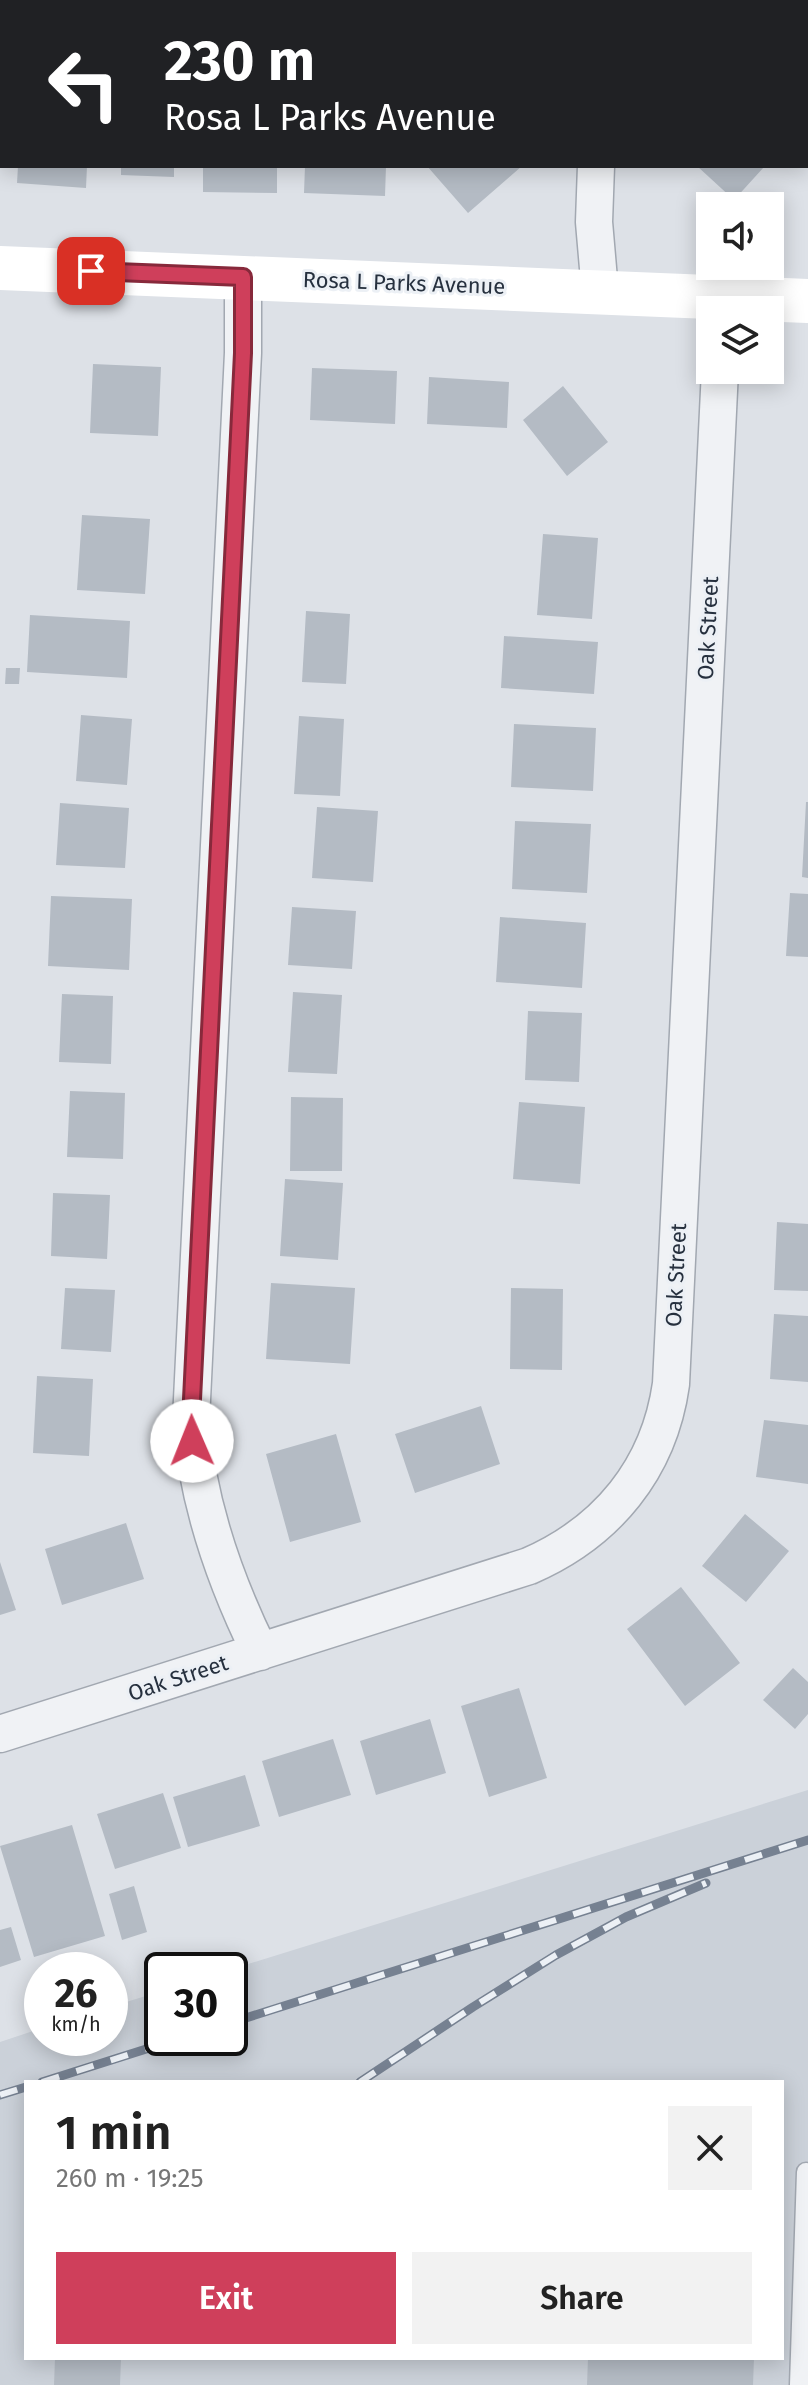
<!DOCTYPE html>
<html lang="en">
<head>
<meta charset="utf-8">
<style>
  :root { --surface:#fff; --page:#f2f2f2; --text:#222; --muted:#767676; --accent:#cf3f5b }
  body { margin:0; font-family:"Fira Sans",sans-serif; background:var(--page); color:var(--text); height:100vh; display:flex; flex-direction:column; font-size:30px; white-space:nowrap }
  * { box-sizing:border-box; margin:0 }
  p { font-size:26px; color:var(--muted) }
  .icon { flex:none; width:44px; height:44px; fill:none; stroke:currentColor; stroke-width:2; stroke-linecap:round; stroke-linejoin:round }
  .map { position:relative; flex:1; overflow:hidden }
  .side { position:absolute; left:24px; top:2080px; width:760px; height:280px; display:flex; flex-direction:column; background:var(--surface); border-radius:0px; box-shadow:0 4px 20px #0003 }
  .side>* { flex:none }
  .banner { position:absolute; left:0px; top:0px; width:808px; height:168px; box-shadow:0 4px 20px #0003; background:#202124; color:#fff; overflow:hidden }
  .controls { position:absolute; left:696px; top:192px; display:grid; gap:16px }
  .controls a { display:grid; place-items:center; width:88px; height:88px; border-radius:0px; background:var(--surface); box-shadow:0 4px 20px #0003; font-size:40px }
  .speed { position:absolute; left:24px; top:1952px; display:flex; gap:16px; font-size:40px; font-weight:700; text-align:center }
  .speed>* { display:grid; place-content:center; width:104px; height:104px; border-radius:50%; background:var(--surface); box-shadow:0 4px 20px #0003; line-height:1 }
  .speed small { font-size:20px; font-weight:400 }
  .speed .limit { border:4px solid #111; border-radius:12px; background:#fff; color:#111 }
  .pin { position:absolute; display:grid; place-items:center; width:68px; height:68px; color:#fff; margin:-34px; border-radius:16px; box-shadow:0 4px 12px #0006 }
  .me { position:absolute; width:88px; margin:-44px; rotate:359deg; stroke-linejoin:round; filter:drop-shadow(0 0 6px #0008) }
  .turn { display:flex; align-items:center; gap:28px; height:168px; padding:0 32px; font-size:36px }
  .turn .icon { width:104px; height:104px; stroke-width:2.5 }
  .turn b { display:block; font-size:56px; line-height:68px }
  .round { display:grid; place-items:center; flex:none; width:84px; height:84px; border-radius:0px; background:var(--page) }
  .overview { display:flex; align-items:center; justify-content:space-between; height:136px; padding:0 32px }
  h1 { font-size:48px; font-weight:600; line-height:60px }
  .button { display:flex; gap:16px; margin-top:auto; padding:16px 32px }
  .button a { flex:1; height:92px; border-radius:0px; background:var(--accent); color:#fff; font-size:32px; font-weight:600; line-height:92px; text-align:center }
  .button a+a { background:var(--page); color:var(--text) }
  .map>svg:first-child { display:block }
</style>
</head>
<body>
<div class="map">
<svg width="808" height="2385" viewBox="0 0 808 2385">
  <rect width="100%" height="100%" fill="#dde1e7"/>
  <path fill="#cbd1d9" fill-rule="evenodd" d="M808,1790V2385H0V2042L42,2028V2038H110V2007L162,1991V2038H230L229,1970ZM26,2082H782V2358H26Z"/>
  <path fill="#b4bbc4" d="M18,166H87L86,188L17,183Z
    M121,166H174V177L121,175Z
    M203,166H277V193L203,192Z
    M305,166H386L385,196L304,193Z
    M427,166H522L468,213Z
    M697,166H765L734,200Z
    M93,364L161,367L158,436L90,433Z
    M312,368L397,371L395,424L310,420Z
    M429,377L509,382L507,428L427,424Z
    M563,386L608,442L567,476L523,420Z
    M82,515L150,519L145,594L77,590Z
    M543,534L598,538L592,619L537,615Z
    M306,611L350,614L346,684L302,682Z
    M30,615L130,621L127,678L27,672Z
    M504,636L598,642L594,694L501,688Z
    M6,668H20L19,684H5Z
    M81,715L132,719L127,785L76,781Z
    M299,716L344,719L340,796L294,794Z
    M514,724L596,728L593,791L511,787Z
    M806,802H808V878L802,877Z
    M60,803L129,808L125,868L56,865Z
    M317,807L378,811L373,882L312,878Z
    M515,821L591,824L587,893L512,889Z
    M790,893L808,894V957L786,956Z
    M51,896L132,899L129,970L48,966Z
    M292,907L356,911L352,969L288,965Z
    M500,917L586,923L582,988L496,982Z
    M293,992L342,995L337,1074L288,1072Z
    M62,994L113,996L111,1064L59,1062Z
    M528,1011L582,1013L579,1082L525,1080Z
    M70,1091L125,1093L123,1159L67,1157Z
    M291,1097L343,1098L342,1171H290Z
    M519,1102L585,1107L580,1184L513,1179Z
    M285,1179L343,1183L338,1260L280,1256Z
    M53,1193L110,1195L107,1259L51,1256Z
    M777,1222L808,1224V1291L774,1290Z
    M271,1283L355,1288L350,1364L266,1359Z
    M65,1288L115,1290L111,1352L61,1349Z
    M511,1288L563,1289L562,1370L510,1369Z
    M774,1314L808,1316V1382L770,1379Z
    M37,1376L93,1379L89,1456L33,1453Z
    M481,1406L500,1464L415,1493L395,1434Z
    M764,1420L808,1425V1484L756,1477Z
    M336,1434L361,1522L290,1542L266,1454Z
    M745,1514L789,1551L746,1602L702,1566Z
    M126,1523L144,1579L62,1605L45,1549Z
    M0,1562L16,1610L0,1615Z
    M681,1587L740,1663L685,1706L627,1629Z
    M793,1668L808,1682V1714L795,1729L763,1700Z
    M519,1688L547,1778L489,1797L461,1706Z
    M430,1719L446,1773L376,1795L360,1741Z
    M333,1739L351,1795L279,1817L262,1761Z
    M245,1775L260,1826L188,1847L173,1797Z
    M163,1793L181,1848L115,1869L97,1814Z
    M72,1825L105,1936L34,1957L0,1846Z
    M134,1886L147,1932L122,1940L109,1894Z
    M11,1927L21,1960L0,1967V1930Z
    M55,2358H121L120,2385H54Z
    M588,2358H754L753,2385H587Z"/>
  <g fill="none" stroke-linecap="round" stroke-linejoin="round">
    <defs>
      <path id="lane" d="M799,2385L806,2172"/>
      <path id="street" d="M610,2L611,0
        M596,166L594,222L600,291
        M243,277V353L191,1420C197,1502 224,1579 260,1652
        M0,1734L529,1566C607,1532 659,1469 671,1384L720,370"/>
    </defs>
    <use href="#lane" stroke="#a2a8b1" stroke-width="21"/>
    <use href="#street" stroke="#a2a8b1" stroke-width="39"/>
    <use href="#lane" stroke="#f0f2f5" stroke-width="18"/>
    <use href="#street" stroke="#f0f2f5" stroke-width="36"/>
    <path stroke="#fff" stroke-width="44" d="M0,268L808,301"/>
    <defs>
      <path id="rail" d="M230,2023L808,1840
        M42,2082L181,2038
        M360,2082L473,2007L556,1955L626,1917L706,1883
        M0,2095L26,2087"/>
    </defs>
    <use href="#rail" stroke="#768191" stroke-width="9"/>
    <use href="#rail" stroke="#ecf0f5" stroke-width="6" stroke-dasharray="18" stroke-linecap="butt"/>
  </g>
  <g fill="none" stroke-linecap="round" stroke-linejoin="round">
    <defs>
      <path id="route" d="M91,271L243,277V353L191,1420L192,1441"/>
    </defs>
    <use href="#route" stroke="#87293b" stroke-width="20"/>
    <use href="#route" stroke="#cf3f5b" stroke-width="14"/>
  </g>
  <g text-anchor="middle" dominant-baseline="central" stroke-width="6" stroke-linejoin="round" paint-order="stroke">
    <g font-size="22" fill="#26303e" stroke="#ecf0f5">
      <text transform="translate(404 283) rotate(2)">Rosa L Parks Avenue</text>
      <text transform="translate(708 628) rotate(-87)">Oak Street</text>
      <text transform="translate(676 1275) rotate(-87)">Oak Street</text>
      <text transform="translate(178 1678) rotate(-18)">Oak Street</text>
    </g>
  </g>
</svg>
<div class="controls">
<a><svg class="icon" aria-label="sound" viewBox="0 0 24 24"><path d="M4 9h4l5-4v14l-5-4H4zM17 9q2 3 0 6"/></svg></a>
<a><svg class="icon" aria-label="layers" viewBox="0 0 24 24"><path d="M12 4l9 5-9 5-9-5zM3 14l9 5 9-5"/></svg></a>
</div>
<div class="speed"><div>26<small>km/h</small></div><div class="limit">30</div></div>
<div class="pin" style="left:91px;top:271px;background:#d93025"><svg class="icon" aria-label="arrive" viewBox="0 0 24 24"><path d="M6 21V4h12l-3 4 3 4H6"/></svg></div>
<svg class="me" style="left:192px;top:1441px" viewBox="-20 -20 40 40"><circle r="19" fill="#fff"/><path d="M0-13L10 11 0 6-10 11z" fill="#cf3f5b"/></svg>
<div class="banner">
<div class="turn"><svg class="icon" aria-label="left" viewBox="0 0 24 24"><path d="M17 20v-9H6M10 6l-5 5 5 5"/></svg><div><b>230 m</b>Rosa L Parks Avenue</div></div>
</div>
<section class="side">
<div class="overview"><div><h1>1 min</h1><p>260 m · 19:25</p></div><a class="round"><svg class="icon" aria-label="close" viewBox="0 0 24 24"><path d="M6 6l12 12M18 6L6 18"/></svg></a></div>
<div class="button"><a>Exit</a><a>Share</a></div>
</section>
</div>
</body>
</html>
